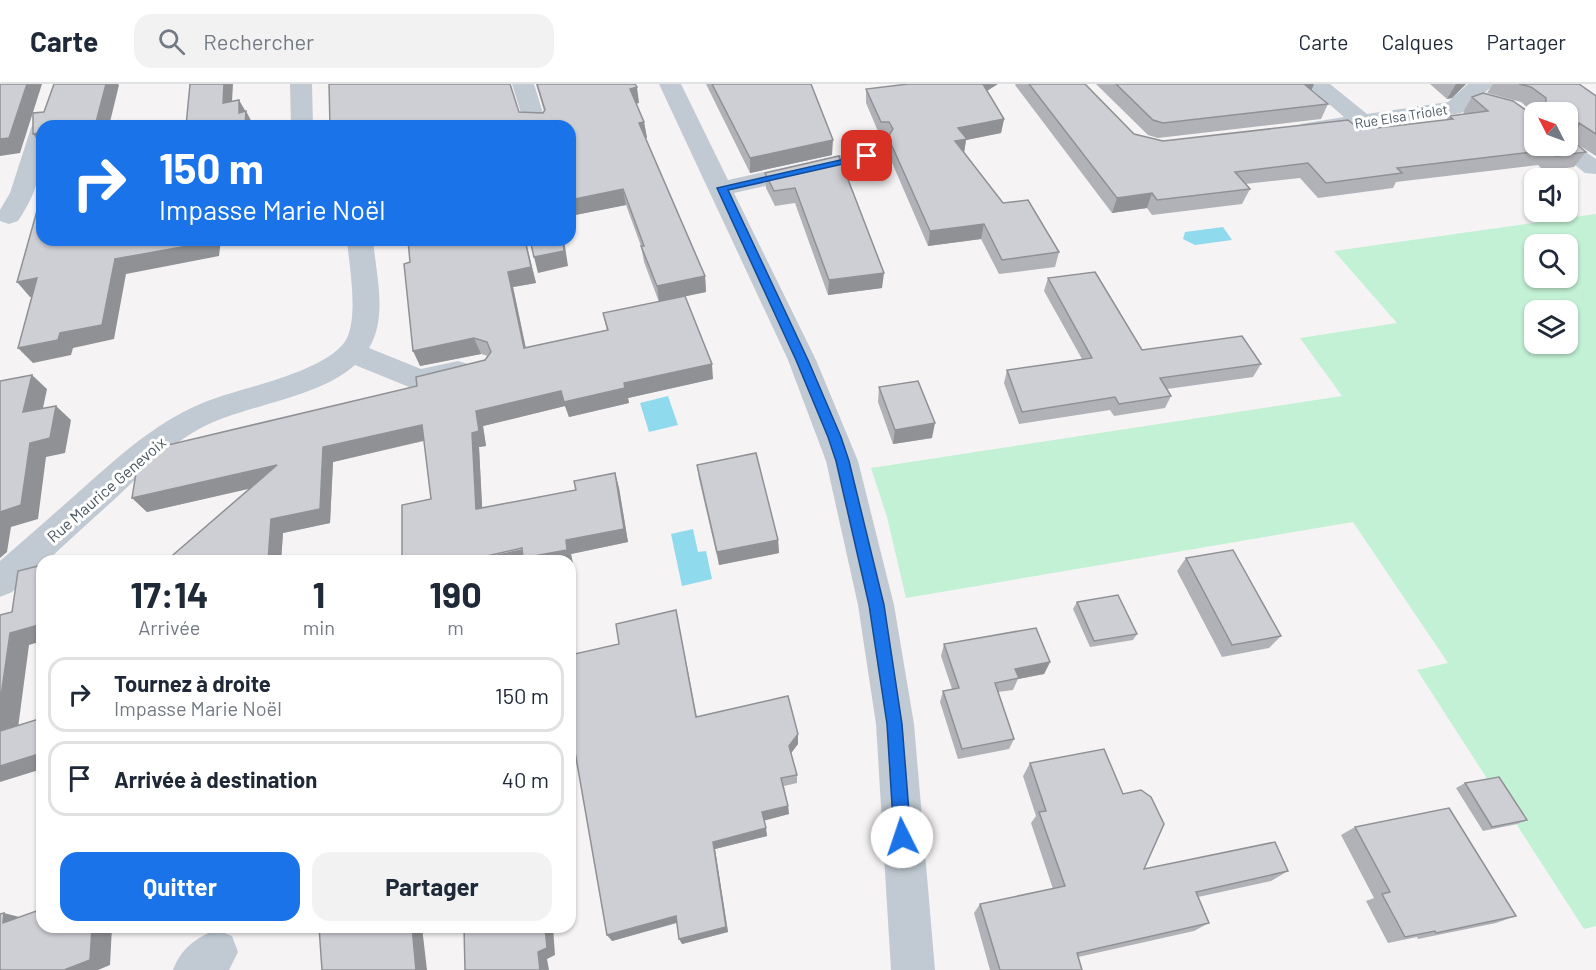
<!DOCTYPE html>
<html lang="fr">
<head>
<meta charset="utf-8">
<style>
  :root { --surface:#fff; --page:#f2f2f3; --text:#1f2937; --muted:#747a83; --line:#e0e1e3; --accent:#1a73e8 }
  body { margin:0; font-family:Barlow,sans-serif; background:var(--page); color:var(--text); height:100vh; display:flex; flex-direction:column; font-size:22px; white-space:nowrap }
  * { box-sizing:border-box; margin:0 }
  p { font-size:20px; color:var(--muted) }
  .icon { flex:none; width:33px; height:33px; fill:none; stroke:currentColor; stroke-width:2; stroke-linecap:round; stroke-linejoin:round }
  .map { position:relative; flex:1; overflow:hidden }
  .side { position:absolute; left:36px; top:471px; width:540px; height:378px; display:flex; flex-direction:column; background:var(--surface); border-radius:18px; box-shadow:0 2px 4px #0004 }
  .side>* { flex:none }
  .hud { position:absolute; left:36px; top:36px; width:540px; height:126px; border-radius:18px; box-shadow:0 2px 4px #0004; background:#1a73e8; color:#fff; overflow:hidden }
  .needle { width:39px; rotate:312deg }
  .tools { position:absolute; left:1524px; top:18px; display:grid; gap:12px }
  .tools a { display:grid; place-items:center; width:54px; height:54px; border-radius:12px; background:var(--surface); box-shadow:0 2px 4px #0004; font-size:30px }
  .pin { position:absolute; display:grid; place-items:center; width:51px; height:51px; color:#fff; margin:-26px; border-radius:12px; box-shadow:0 3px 9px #0006 }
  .me { position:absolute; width:66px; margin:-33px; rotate:356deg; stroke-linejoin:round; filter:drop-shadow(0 0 4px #0008) }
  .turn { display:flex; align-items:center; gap:21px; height:126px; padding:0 24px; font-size:27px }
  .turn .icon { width:78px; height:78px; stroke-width:2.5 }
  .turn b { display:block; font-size:42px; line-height:51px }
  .eta { display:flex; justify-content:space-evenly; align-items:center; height:102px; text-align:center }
  .eta b { font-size:36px; font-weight:700; line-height:42px }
  .action { display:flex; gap:12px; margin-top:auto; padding:12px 24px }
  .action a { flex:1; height:69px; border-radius:18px; background:var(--accent); color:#fff; font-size:24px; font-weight:700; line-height:69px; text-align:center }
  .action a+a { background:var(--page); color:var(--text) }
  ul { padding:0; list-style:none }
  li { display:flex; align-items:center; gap:18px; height:75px; margin:0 12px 9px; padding:0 12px; border:3px solid var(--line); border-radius:18px }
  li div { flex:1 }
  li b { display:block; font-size:22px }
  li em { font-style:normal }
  header { display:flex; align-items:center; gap:36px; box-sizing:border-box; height:84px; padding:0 30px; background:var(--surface); border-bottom:2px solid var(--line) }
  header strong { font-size:28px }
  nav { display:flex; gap:33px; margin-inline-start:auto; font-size:21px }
  .search { width:420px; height:54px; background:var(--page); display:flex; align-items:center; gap:15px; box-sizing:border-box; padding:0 21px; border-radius:18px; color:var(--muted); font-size:22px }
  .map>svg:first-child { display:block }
</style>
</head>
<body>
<header>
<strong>Carte</strong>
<div class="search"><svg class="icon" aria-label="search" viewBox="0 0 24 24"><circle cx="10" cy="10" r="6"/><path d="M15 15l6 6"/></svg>Rechercher</div>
<nav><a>Carte</a><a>Calques</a><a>Partager</a></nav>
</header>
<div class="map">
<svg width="1596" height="886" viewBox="0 0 1596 886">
  <rect width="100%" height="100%" fill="#f5f3f3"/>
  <path fill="#c3f1d5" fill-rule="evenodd" d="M1596,130V842L1584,845L1417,586L1448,579L1353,438L906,514L887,433L871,384L1342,312L1300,254L1397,239L1334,167ZM1534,160H1568V194H1534ZM1534,226H1568V260H1534Z"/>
  <path fill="#90daee" d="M1223,143L1232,156L1195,161L1183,155L1185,148Z
    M668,312L678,341L649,348L640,319Z
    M693,445L698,468L706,467L712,495L682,502L671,450Z"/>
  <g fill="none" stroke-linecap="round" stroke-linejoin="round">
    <path fill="#c1cad2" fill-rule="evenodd" d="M290,0H312L313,42H291Z
      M512,0H534L547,42H525Z
      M659,0H681L728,96L859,67C868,58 873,52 887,55L890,60L875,77L734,109L816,276L858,377L894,521L914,640L935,886H891L876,640L858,521L826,377L788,276Z
      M1306,0H1330L1367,30L1448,18L1468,0H1495L1461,29L1309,52L1301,50L1298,45L1301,40L1344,33Z
      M42,37L52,42H42C42,82 41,103 18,137L9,140L0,137V126L10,109L31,44L34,39Z
      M1568,56L1596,75V90L1585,89L1551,62H1568Z
      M347,156H373C376,190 388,233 369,264L421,285L458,277L468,280L472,287L468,294L419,307L355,281C317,315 246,320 199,345C168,362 143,388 118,412C94,434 70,455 47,477H42V481L12,508L0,513V477C31,450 62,423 92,396C131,362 166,331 216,314C250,302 321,288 344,259C360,238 349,181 347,156Z
      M216,846L232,852L238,868L229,886H173C181,865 195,854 216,846Z"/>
  </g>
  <path fill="#b0b2b7" d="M536,0H635L639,19L636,20L644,38L647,54H645L705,192L706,208L685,212L713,295L628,314L629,319L569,333L565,322L483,342L486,362L479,363L482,424L576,406L615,389L619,404L628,458L571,470L573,480L431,415L424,357L333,378L330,439L283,449L281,477H166L250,404L147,428L132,414L150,375L417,302L485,276L488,272L481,270L420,282L408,156H465V158L527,162L536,199L513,203L526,264L607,247L603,229L659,218L644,178L641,162L626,121L570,132V42L519,28L543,29L544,27Z
    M706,0H811L832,71L750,89Z
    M1016,0H1085L1134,50L1163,57L1360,46L1446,36L1449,32L1465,30L1463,28L1472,13L1568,62V28L1534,29L1521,18L1487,9L1493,0H1579L1596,12V72L1569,55L1586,68L1574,83L1544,87L1538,81L1396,98L1393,104L1318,114L1300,94L1245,100L1250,105L1242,120L1152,131L1147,124L1112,129L1015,1Z
    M1096,0H1314L1311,6L1328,20L1321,35L1158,54L1148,51Z
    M1430,0H1466L1452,14L1447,15Z
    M866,5L987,7L1004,35L1001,49L966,56L964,69L1003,119L1059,168L1055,183L999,190L981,155L928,162L887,67L888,53L880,52L866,19Z
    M839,72L882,204L828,211L795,119L775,122L766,104L765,89Z
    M1048,194L1142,266L1261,280L1253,293L1167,305L1171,312L1165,324L1114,332L1110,326L1019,340L1004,299L1007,286L1082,275L1044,207Z
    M879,303L932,354L893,360L878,318Z
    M697,381L778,456L779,469L719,481L699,395Z
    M1186,474L1281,552L1269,564L1222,573L1177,487Z
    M1077,518L1137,550L1133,556L1090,563L1073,525Z
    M676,526L697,633L798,650V660L791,669L797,691V699L784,702L788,722L789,730L764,736L767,752L715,765L728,848L682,860L677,839L612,857L576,672L570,673V571L619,560Z
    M944,560L1050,578L1044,590L1018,595L1013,606L998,608L1014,655L1009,665L958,675L940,618L943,607L952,605L941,572Z
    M1030,679L1144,785L1288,787L1271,797L1198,813L1209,839L1194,847L1078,873L1082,886H990L974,829L980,820L1053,805L1031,739L1036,732L1023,692Z
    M1465,699L1527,736L1517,740L1483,747L1456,704Z
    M1355,743L1516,832L1496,839L1418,855L1417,853L1388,859L1366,817L1374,814L1341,751Z"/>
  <path fill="#909195" d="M27,0H42L20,69L0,72V55Z
    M106,0H118L119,1L109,42H95Z
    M224,0H233L231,34L223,19Z
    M982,0H998L979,12Z
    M1297,0H1314L1311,7Z
    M1456,0H1466L1452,14L1447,15Z
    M637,3L639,19L632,20L630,5Z
    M239,16L246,28V27L254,42H245L239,29Z
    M1004,35L1001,49L966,56L964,69L955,57L958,44Z
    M644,38L647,54L641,55L639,39Z
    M42,48V62L33,50Z
    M833,56L832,71L750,89V74Z
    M623,105L626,121L570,132V116Z
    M1152,109L1147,124L1112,129L1117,114Z
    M984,140L981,155L928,162L930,147Z
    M210,156H221L219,172L126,190L114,255L73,264L71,271L33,279L18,264L60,249L115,175Z
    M525,156L536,199L513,203L529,280L524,264L508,188Z
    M563,156H564L568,182L538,189L534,173Z
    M884,189L882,204L828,211L829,196Z
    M705,192L706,208L659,218L657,202Z
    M37,194L50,209L30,213L17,198Z
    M474,254L481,270L420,282L413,267Z
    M712,280L713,295L628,314L629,319L569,333L565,322L483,342L486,362L479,363L483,439L476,425L472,349L476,327L561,307L624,299Z
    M32,291L47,305L39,343L23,328Z
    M56,322L71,336L65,369L46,373L38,435L11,443L7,468L0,474V428L30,359Z
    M935,339L932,354L893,360L895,346Z
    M422,341L430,355L333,378L330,439L283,449L281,477H268L271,435L323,363Z
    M277,381L288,396L147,428L132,414Z
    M615,389L619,404L628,458L571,470L573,480H570V477H465L566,456Z
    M778,456L779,469L719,481L717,468Z
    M42,540V557L29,561L16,659L0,650V619L10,549Z
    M1050,578L1044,590L1018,595L1015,585Z
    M798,650V660L789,672V662Z
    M42,669V685L0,698V682Z
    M788,722L789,730L763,737L762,728Z
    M766,744L767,752L715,765L728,848L682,860L679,855L713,758Z
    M4,829L27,835L3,839Z
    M676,832L679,838L612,857L607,851Z
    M92,843H112L110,881L98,886H64Z
    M412,843H422L427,886H416Z
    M545,843H553L555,871L547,875L549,886H540L538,868Z"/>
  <path fill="#cdcfd5" stroke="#909195" stroke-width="1.5" d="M0,0H27L9,54L0,55Z
    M54,0H106L95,42H42V48L33,50V29L44,28Z
    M190,0H224L223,19L239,16V29L246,27L245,42H186Z
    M329,0H510L519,28L543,29L545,26L537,0H635L637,3L630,5L644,38L639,39L705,192L657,202L641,162H644L623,105L570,116V42H330Z
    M712,0H811L833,56L750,74Z
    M908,0H983L1004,35L958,44L967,55L955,57L1003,119L1028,116L1059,168L1002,176L984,140L930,147L888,53L893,45L889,38H881L866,5Z
    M1029,0H1085L1134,50L1163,57L1348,36L1360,46L1453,35L1449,32L1488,27L1472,13L1483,9L1513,17L1534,32V62H1568V53L1586,68L1556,72L1549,66L1397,84L1402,89L1326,99L1308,79L1235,88L1250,105L1157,116L1152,109L1117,114Z
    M1116,0H1304L1328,20L1163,39L1153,36Z
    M1519,0H1579L1596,12V50L1579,39L1577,45H1568V28H1546V14L1531,3Z
    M839,72L884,189L829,196L795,104L774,107L765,89Z
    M42,109V156H210V158L115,175L102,241L60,249L58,256L18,264L37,194L17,198Z
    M408,156H462V158L473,156H525L531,183L508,188L524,264L608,246L603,229L685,212L712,280L624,299L625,304L564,318L561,307L476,327L479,347L472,349L476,425L576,406L574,397L615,389L624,445L566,456L567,466L523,474L522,464L465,477H402V421L431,415L422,341L323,363L320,425L271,435L268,477H166L277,381L132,414L138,377L150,375L151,365L417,302L416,293L485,276L491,268L487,258L474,254L413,267L404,180L410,178Z
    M530,156H563L564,167L534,173Z
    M1095,188L1142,266L1242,252L1261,280L1160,294L1171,312L1119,320L1115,313L1022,328L1007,286L1092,274L1048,194Z
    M32,291L23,328L56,322L50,354L30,359L21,421L0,428V297Z
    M918,297L935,339L895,346L879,303Z
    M756,369L778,456L717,468L697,381Z
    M1233,466L1281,552L1232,561L1186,474Z
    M71,473V477H56Z
    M42,481V540L10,549L0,619V531L12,528L18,487Z
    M1118,511L1137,550L1094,557L1077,518Z
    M676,526L696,633L788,612L798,650L789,662L797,691L781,694L788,722L762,728L766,744L713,758L726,843L679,855L676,832L607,851L574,662L570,663V571L619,560L616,540Z
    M1036,544L1050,578L1015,585L1019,594L995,599L1014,655L962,665L943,607L959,604L944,560Z
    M42,634V669L0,682V647Z
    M1104,665L1123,710L1141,706L1151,713L1164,740L1144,785L1275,758L1288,787L1196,808L1209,839L1077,869L1082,886H1000L980,820L1065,802L1039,728L1046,727L1030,679Z
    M1499,693L1527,736L1492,743L1465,699Z
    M1449,724L1516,832L1436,849L1435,847L1405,853L1382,810L1390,808L1355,743Z
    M42,825V843H92L90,876L64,886H0V830L4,829L3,839Z
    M319,843H412L416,886H322Z
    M464,843H545L547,864L538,868L540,886H465Z"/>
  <path fill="#1a73e8" stroke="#114b97" stroke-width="1.5" d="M867,70H870V74L728,106L808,276L841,353L849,377L884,521L902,640L911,753L908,759L902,762L896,759L894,753L887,640L869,521L836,377L828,353L796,276L717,104Z"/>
  <g text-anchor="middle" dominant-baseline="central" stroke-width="6" stroke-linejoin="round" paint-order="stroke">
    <g font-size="14" fill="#4a5661" stroke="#fff">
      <text transform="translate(1401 32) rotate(-9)">Rue Elsa Triolet</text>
    </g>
    <g font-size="16" fill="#4a5661" stroke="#fff">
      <text transform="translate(106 405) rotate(-41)">Rue Maurice Genevoix</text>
    </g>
  </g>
</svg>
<div class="tools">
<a><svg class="needle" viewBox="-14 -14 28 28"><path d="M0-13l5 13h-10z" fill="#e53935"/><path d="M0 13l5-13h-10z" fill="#747a83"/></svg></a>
<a><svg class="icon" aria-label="sound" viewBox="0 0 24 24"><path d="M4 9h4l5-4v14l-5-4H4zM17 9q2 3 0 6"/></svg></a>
<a><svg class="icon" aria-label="search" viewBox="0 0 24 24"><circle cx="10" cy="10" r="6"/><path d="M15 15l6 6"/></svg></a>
<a><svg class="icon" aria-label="layers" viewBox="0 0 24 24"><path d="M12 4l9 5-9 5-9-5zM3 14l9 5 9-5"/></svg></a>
</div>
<div class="pin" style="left:867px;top:72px;background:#d93025"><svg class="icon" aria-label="arrive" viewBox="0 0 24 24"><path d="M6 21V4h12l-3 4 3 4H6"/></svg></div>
<svg class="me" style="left:902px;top:753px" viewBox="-20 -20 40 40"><circle r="19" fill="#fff"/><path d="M0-13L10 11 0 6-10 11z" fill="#1a73e8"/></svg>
<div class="hud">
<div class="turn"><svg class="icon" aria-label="right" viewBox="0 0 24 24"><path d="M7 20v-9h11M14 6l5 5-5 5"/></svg><div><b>150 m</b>Impasse Marie Noël</div></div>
</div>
<section class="side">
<div class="eta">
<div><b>17:14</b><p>Arrivée</p></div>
<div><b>1</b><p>min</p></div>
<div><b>190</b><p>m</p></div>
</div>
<ul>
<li><svg class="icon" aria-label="right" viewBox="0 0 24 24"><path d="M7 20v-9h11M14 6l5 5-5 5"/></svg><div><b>Tournez à droite</b><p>Impasse Marie Noël</p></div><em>150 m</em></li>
<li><svg class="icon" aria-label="arrive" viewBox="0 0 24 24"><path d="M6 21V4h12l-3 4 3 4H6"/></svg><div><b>Arrivée à destination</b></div><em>40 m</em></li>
</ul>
<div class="action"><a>Quitter</a><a>Partager</a></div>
</section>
</div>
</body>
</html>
